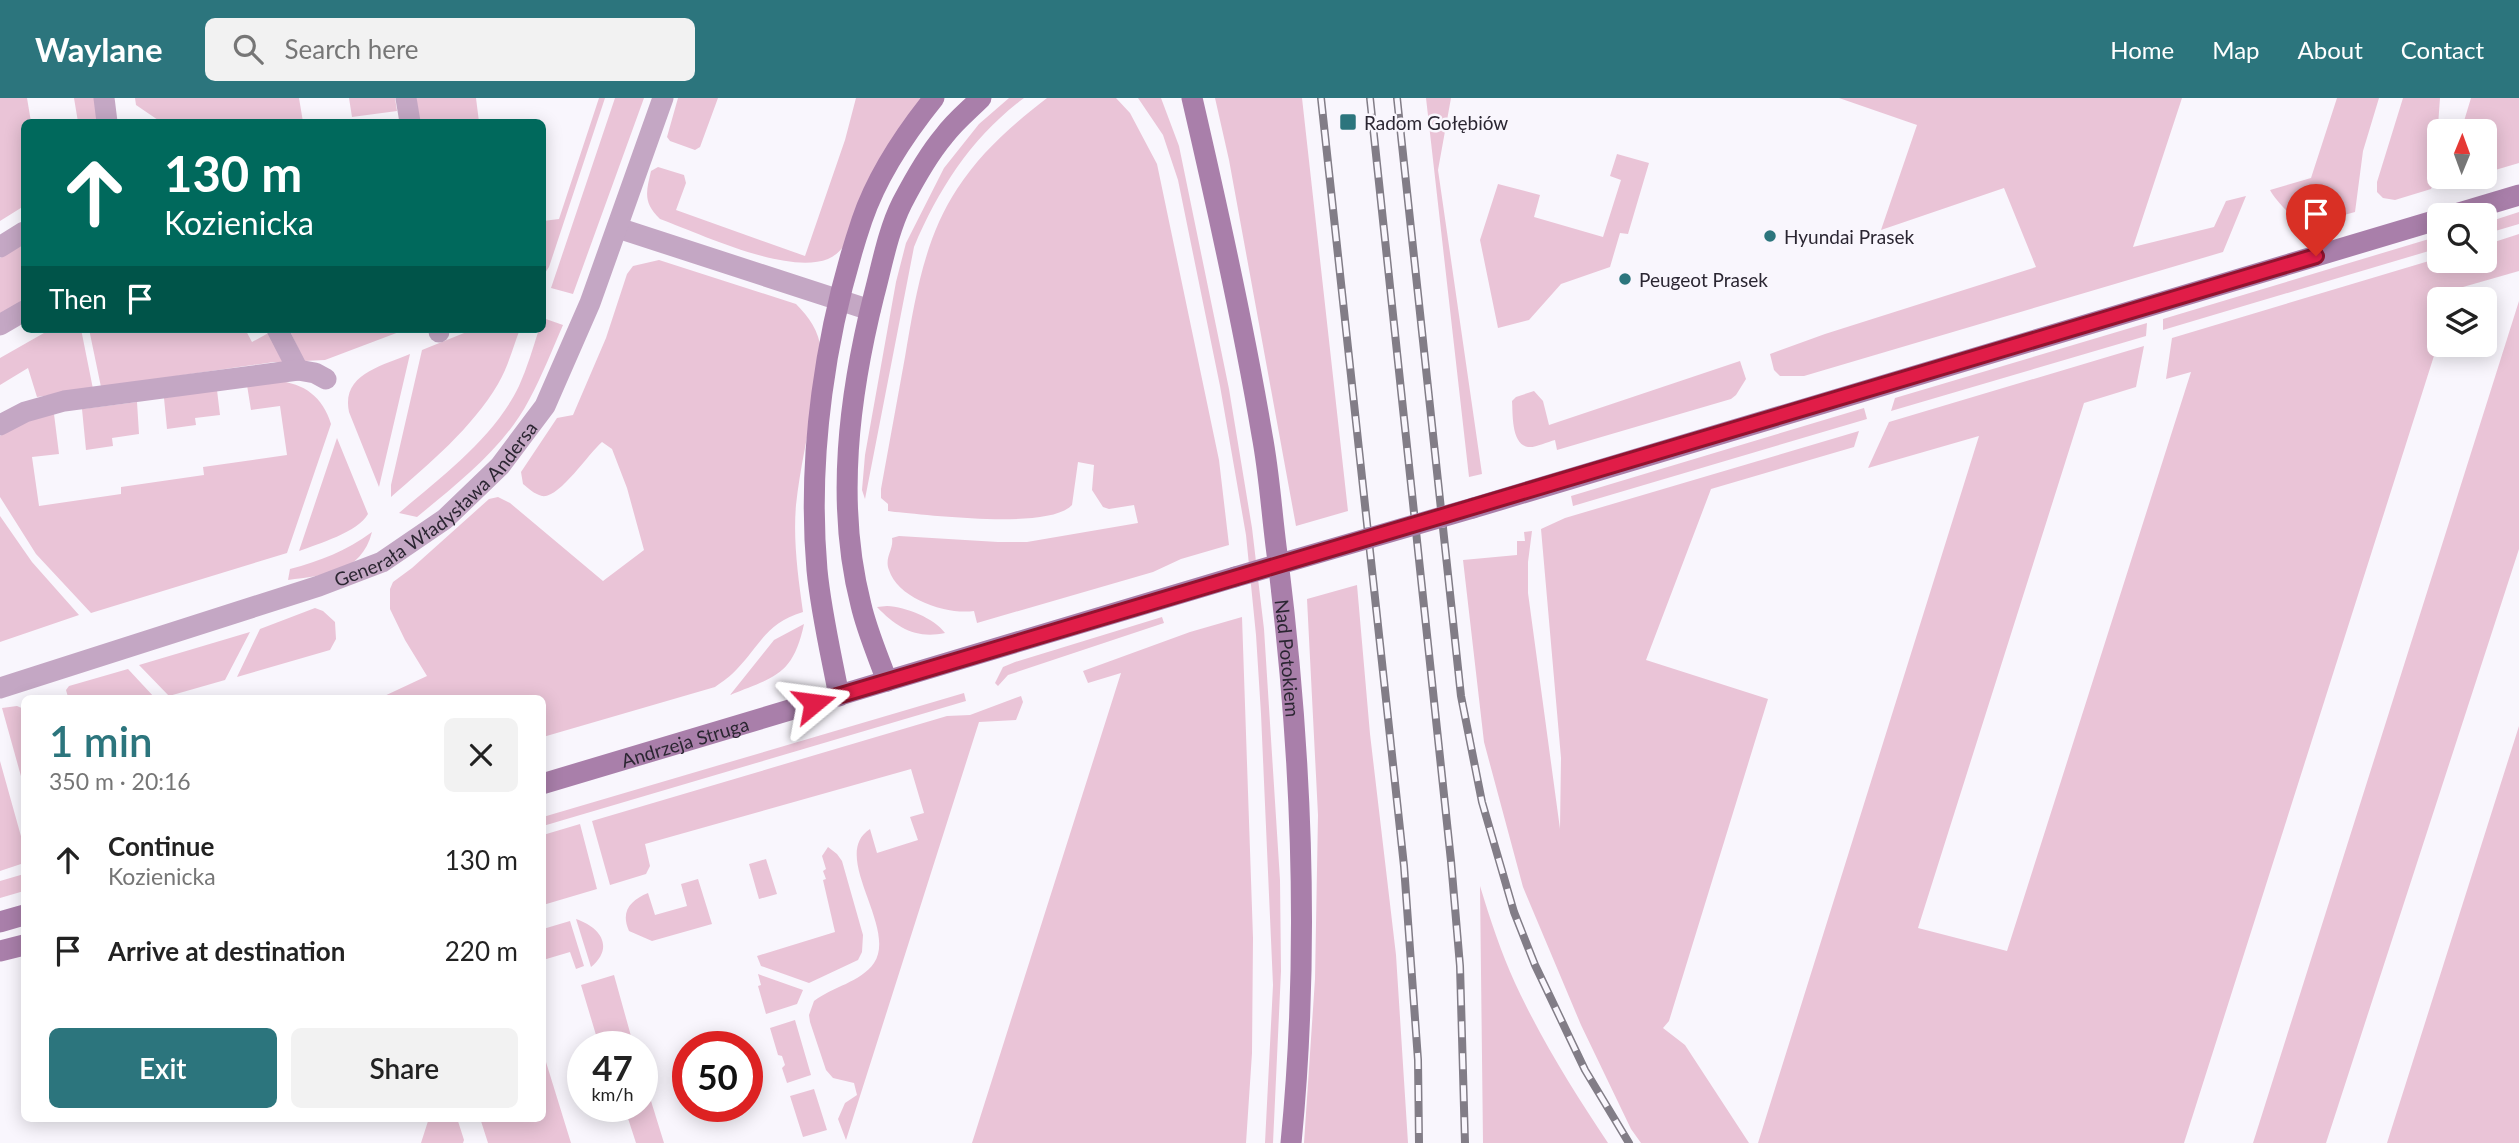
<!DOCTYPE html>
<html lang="en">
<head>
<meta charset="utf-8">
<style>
  :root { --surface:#fff; --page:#f2f2f2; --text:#222; --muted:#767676; --accent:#2c757d }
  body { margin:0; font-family:Lato,sans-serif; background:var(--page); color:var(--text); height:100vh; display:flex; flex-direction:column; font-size:26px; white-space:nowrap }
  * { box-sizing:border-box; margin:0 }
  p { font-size:23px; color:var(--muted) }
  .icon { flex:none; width:38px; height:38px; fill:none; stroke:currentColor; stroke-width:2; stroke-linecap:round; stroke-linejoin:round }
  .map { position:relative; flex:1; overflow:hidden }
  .drawer { position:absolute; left:21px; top:597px; width:525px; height:427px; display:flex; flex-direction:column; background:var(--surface); border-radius:10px; box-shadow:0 4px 18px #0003 }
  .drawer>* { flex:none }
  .top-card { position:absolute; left:21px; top:21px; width:525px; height:214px; border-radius:10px; box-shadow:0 4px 18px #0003; background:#00695c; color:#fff; overflow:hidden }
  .needle { width:46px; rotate:1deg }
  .buttons { position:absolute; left:2427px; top:21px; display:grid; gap:14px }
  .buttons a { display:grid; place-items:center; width:70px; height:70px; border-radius:10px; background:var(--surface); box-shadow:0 4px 18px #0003; font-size:35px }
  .speed { position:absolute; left:567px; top:933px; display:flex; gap:14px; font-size:35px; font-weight:700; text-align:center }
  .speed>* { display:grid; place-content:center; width:91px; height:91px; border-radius:50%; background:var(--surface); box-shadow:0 4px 18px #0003; line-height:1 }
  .speed small { font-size:18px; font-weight:400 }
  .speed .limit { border:10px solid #d22; background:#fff; color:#111 }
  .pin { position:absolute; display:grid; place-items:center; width:60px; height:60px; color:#fff; margin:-72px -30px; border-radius:50% 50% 50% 0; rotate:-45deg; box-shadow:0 0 7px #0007 }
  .pin .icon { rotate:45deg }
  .me { position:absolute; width:77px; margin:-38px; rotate:74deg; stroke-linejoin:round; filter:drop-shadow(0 0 5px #0008) }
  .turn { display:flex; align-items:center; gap:24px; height:147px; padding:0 28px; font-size:32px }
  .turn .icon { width:91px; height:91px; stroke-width:2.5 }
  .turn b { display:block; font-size:49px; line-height:60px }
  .then { display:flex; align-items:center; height:66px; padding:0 28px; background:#0003; gap:14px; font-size:26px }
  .round { display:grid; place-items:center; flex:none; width:74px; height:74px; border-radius:10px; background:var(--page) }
  .headline { display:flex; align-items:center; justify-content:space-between; height:119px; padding:0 28px }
  h1 { font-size:42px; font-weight:600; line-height:52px; color:var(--accent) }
  .primary-button { display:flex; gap:14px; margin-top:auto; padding:14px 28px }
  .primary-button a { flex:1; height:80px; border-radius:10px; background:var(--accent); color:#fff; font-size:28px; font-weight:600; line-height:80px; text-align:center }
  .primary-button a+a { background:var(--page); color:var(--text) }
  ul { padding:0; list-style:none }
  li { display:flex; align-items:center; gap:21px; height:91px; padding:0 28px }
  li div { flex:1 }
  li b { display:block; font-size:26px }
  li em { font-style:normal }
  header { display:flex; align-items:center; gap:42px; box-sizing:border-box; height:98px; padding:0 35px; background:var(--accent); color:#fff }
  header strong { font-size:33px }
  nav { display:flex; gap:38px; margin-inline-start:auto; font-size:24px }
  .search { width:490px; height:63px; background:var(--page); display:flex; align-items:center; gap:18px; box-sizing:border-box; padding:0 24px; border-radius:10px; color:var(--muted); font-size:26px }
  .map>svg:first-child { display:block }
</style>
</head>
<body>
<header>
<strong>Waylane</strong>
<div class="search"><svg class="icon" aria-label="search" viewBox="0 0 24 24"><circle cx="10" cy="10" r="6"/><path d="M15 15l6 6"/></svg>Search here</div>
<nav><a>Home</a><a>Map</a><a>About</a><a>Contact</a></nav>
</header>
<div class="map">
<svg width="2519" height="1045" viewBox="0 0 2519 1045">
  <rect width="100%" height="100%" fill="#f9f6fd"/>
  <path fill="#eac4d7" d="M0,0H27L31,24H24V108L0,123Z
    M74,0H96L99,24H78Z
    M135,0H299L303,24H161L136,7Z
    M349,0H395L397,13L352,19Z
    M416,0H476L479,24H420Z
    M599,0H605L549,169L543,178V123L559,121Z
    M615,0H644L573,196L551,190Z
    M678,0H718L700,49L695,52L670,43L667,39Z
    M856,0H922L845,147C840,153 835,158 828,161C786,177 701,136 660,121C643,105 646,94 651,73L658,69L684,77L686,85L676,112L805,158L845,42Z
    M1009,0H1024C972,39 939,90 914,149L865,401L862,392L865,357L896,184L906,145L944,70L979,26Z
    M1047,0H1116L1130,15L1157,66L1219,362L1229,447L1181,461L1153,474L977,525L974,513C947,517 898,501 889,472C884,460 894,451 892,440L899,438L998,444H1027L1138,425L1134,407L1109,411L1103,409L1092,392L1094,367L1078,364L1072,407C1049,432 931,417 895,414L888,413V406L881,400V391C889,347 897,303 905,259C915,201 924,141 957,91C981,54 1012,27 1047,0Z
    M1138,0H1161L1179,48L1229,291L1252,430L1264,531L1280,782L1281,873L1273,1045H1265L1273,887L1261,616L1256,537L1246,437L1220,288L1178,82L1163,37Z
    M1215,0H1302L1348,413L1296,428L1229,62Z
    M1426,0H1451L1438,72L1482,376L1469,379Z
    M1839,0H2182L2133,149L2214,129L2226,103L2246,98L2223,154L1804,278H1780L1774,272L1770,256L1825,236L2036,169L2004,90L1881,132L1917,27Z
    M2337,0H2379L2363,53L2355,114L2304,128C2295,122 2275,102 2270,92L2311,80Z
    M2403,0H2440L2434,83L2431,91L2395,102L2383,100L2377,94V84Z
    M2471,0H2519V65L2485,75V33H2461Z
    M1617,56L1649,65L1628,136L1620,135L1610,169L1561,186L1529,222L1498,230L1480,142L1498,86L1540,97L1534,119L1603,139L1621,82L1610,78Z
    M2519,114V126L2485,136V125Z
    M2519,136V173L2456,191L2453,201H2440L2439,242L2184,1045H1758L1979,338L1868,370L1889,324L2144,248L2136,289L2084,305L1918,830L2007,853L2191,274L2166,281L2172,240L2439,160L2440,163H2485V147Z
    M2439,138V150L2163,232V221Z
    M24,146V202L0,216V160Z
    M659,162L796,206C809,219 819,233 821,252C823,268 818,285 815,300C808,335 800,371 796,407C793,443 798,478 803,514C766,525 761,546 737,571C731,578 722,584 715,589L543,639L542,600H380L427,578L405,542L390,511V491L393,484L412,470L489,401L498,399L510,405L603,483L644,452L627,390L612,351L602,344C588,356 559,401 542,398C534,396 528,390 523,386L521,374L557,320L573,317L606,240L627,176L633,168Z
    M2519,203V451L2326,1045H2253Z
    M543,220L563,227C552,252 542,278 529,302C504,350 458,385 417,419L399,415C442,378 494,340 519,288C527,270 533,250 539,231H542Z
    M2147,225L2146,238L1891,313L1895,300Z
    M51,231H81L93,291L37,299L28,270L0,287V260Z
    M89,231H245L252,244L272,233L288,265L274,264L101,289Z
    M289,231H407L325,262L304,263Z
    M474,231H520C513,249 508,269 498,286C472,330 429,366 391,399V387L422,252Z
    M410,256L379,389L349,314C341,276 382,268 410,256Z
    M1740,263L1746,281L1736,297L1731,301L1557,352L1555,342C1547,344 1535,350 1528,349C1511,346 1513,316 1512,303L1516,299L1534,293L1543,303L1549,327Z
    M277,283C304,285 323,299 331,326L287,455L91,515L36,456L0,399V338L23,322L54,316L59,356L32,359L39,408L121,396V389L204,377L203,369L287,357L280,308L251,312L247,287Z
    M217,292L220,317L195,320L196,327L167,331L164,300Z
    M137,304L139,336L112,340L113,348L86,352L82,311Z
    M1864,310L1867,321L1573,408L1571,398Z
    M1859,333L1854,349L1711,391L1646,562L1768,601L1669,923L1663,930L1685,947L1749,1045H1641L1631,1031L1581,927L1523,789L1484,644L1463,462L1517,457V443H1525L1524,434L1532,433L1528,464V495L1560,731L1561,660L1541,431L1565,420Z
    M337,340L368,416C358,434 318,446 299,453Z
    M0,418L32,464L79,517L0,544Z
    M372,434C361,476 325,477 288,482L290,471C320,463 346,453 372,434Z
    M1357,487L1370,636L1396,857L1408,1045H1304L1315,881L1318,717L1307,501Z
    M887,508C906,509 934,520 945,535C916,541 897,530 877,509Z
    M315,510L323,513L335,524L336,541L330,552L237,579L260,531Z
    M1162,519L1164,525L1008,577L998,588L995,585L1003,569L1015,564Z
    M1242,519L1253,840L1252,955L1246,1045H972L1121,575L1088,585L1083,573L1190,534Z
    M804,526C793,578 774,579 730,597L774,542Z
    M250,534L225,582L169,598L139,567Z
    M128,571L155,600L68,599L66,592L69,588Z
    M964,595L966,603L543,728V719Z
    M1021,598L1023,604L1016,622L979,624L846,1042L838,1021L845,1005L857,997L854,985L833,980L826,972L810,924L809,917L814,903C832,889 861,884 874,865C898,829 829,757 870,731L877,755L918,742L910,719L924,715L911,671L645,746L650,768L646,776L610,787L592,723L947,618L970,617Z
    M17,608L24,611V689L2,610Z
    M2519,628V1045H2387Z
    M0,663L24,749V765L0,773Z
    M580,726L597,791L543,807V737Z
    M828,749L837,756L842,763L863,837L862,854L858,862L809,885L761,868L757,858L835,834L823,782L826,781L823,773L826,771L822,758Z
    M766,761L777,796L759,801L749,766Z
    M24,776V793L0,800V783Z
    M698,781L712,826L652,843L629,833C620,813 631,802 648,795L655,817L687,808L681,786Z
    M1480,788C1490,821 1501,854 1515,885C1541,941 1574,994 1608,1045H1483Z
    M576,821C600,829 615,849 591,869Z
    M570,823L584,868L576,871L570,854L543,862V831Z
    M758,876L803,892L797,906L766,916L758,888L761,887Z
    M614,877L631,938L599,947L581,887Z
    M795,922L811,977L787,985L782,970L785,967L782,958L778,957L770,930Z
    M546,964L571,1045H488L480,1020H542L543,965Z
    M647,990L664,1045H636L624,1008H642V991Z
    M814,991L827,1032L803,1039L790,998Z
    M429,1020H457L464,1042L463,1045H421Z"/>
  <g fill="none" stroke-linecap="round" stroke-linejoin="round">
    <g stroke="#c4a7c4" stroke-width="21">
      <path d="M104,0L107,24"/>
      <path d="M406,0L410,24"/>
      <path d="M618,130L870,212"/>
      <path d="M0,149L24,134"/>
      <path d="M0,227L24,213"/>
      <path d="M277,231L298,272"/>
      <path d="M439,231V234"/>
      <path d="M0,327L25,314L64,303L298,272L315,275L326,281"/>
      <path id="s1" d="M0,590L319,488L382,464L445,421L500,368L545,308L590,205L663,0"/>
    </g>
    <g stroke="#a97faa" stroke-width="21">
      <path id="s2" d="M1192,0C1218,112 1243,224 1262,337C1270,379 1272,422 1278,463C1302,656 1310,852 1291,1045"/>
      <path d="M2452,117L2519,97"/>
      <path d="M1473,410L2440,121"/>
      <path d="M887,583C878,558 867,533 861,507C835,406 849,297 874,197C882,167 888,133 902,105C914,82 927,58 944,38C954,24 969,12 981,0"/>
      <path d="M839,598C831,556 821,514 817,472C807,358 825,232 862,122C877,78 905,36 934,0"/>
      <path id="s3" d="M542,686L1235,479"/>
      <path d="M0,824L24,817"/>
      <path d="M0,853L24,847"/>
    </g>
    <defs>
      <path id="rail" d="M1321,0L1404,768L1418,962L1419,1045
        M1370,0L1451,763L1460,868L1465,1045
        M1397,0L1461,598L1482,704L1514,814L1535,867L1585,972L1629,1045"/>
    </defs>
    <use href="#rail" stroke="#827d87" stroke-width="8"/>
    <use href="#rail" stroke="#f9f6fd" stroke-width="5" stroke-dasharray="16" stroke-linecap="butt"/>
    <path stroke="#a97faa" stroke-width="21" d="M1235,479L1473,410"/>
  </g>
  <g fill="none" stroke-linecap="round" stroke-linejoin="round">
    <defs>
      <path id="route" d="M814,605L2316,158"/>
    </defs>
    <use href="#route" stroke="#92132f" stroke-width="18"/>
    <use href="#route" stroke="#e11d48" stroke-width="12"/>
  </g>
  <g fill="#2c757d" stroke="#f9f6fd" stroke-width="2.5">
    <rect x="1339" y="15" width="18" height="18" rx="3.5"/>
    <circle cx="1770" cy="138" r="7"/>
    <circle cx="1625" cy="181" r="7"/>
  </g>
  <g text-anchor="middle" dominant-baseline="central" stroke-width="5" stroke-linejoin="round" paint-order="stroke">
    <g font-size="19" fill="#2b2632" stroke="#f9f6fd" text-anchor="start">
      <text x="1364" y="24">Radom Gołębiów</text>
      <text x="1784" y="138">Hyundai Prasek</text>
      <text x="1639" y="181">Peugeot Prasek</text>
    </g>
    <g font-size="19" fill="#2b2632" stroke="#f9f6fd">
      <text stroke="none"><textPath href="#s1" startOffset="480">Generała Władysława Andersa</textPath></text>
      <text stroke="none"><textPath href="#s2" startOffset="569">Nad Potokiem</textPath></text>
      <text stroke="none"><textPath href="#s3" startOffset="149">Andrzeja Struga</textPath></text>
    </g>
  </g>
</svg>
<div class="buttons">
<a><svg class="needle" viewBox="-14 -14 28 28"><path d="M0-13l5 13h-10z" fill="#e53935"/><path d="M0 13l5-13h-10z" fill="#767676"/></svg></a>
<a><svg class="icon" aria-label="search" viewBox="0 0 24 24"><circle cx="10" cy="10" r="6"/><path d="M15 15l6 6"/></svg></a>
<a><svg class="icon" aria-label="layers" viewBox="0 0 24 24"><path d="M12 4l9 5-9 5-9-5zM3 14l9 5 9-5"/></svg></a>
</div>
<div class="speed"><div>47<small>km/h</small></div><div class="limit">50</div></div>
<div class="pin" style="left:2316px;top:158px;background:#d93025"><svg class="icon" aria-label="arrive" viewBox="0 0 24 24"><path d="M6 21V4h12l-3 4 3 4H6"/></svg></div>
<svg class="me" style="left:814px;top:605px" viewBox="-20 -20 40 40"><path d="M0-17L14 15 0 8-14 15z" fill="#e11d48" stroke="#fff" stroke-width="4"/></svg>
<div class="top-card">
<div class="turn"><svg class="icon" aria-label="ahead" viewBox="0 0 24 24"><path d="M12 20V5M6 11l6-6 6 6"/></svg><div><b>130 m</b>Kozienicka</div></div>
<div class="then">Then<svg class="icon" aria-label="arrive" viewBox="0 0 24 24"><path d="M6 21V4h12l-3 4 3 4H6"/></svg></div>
</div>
<section class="drawer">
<div class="headline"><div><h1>1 min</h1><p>350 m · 20:16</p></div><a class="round"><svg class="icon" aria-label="close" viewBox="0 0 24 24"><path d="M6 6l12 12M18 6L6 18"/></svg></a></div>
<ul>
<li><svg class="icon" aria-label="ahead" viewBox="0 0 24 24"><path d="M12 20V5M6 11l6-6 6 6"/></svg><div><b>Continue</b><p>Kozienicka</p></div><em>130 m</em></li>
<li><svg class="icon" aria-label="arrive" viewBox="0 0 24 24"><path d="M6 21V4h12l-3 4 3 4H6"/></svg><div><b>Arrive at destination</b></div><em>220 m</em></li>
</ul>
<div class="primary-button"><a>Exit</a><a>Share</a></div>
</section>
</div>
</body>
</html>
